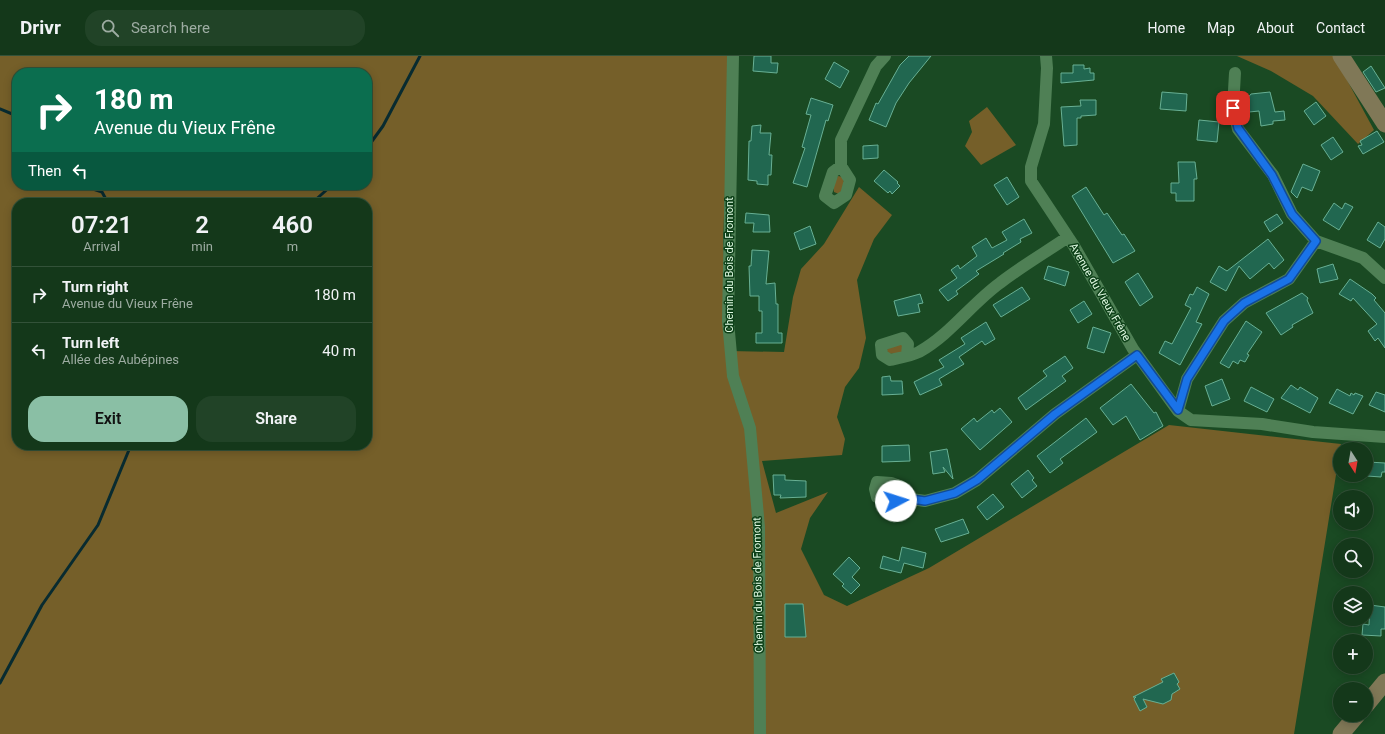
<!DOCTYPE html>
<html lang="en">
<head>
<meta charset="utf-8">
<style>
  :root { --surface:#14381a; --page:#214327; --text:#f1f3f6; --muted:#9daca2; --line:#335239; --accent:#8abfa5 }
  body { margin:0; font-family:Roboto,sans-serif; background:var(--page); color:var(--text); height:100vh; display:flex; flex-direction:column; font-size:15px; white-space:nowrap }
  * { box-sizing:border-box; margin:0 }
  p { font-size:13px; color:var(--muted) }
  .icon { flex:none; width:22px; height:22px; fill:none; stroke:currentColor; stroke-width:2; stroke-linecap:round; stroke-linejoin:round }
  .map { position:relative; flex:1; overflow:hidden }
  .sheet { position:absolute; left:12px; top:142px; width:360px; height:252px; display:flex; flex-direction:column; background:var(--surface); border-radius:16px; box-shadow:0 2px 10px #0003,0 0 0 1px var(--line) }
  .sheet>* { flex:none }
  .hud { position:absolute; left:12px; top:12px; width:360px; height:122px; border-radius:16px; box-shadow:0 2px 10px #0003,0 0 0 1px var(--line); background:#0b6e4f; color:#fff; overflow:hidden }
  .needle { width:26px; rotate:169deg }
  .buttons { position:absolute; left:1333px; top:386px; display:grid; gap:8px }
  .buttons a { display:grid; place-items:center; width:40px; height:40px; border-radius:50%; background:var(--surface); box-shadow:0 2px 10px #0003,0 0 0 1px var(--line); font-size:20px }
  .pin { position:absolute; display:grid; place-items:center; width:34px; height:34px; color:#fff; margin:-17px; border-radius:8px; box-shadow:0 2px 6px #0006 }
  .me { position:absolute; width:44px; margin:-22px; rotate:85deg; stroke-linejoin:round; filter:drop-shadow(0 0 3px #0008) }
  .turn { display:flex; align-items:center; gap:14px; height:84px; padding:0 16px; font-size:18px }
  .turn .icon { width:52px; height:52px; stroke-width:2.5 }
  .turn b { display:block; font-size:28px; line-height:34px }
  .then { display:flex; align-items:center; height:38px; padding:0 16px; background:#0003; gap:8px; font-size:15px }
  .eta { display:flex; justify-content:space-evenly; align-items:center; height:68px; text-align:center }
  .eta b { font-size:24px; font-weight:600; line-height:28px }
  .primary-button { display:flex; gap:8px; margin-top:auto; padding:8px 16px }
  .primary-button a { flex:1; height:46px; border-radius:16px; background:var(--accent); color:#111; font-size:16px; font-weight:600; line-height:46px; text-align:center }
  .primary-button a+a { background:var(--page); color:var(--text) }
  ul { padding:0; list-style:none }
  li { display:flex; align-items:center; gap:12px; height:56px; padding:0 16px; border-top:1px solid var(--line) }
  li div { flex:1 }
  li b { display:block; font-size:15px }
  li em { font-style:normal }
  header { display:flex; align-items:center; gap:24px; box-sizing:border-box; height:56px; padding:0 20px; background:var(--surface); border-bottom:1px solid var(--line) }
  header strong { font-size:19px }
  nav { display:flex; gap:22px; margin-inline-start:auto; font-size:14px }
  .search { width:280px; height:36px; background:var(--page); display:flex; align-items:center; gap:10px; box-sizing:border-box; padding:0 14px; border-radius:16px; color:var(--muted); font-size:15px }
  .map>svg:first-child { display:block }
</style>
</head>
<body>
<header>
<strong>Drivr</strong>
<div class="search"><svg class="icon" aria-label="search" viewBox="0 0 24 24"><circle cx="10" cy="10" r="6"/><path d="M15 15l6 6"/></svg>Search here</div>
<nav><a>Home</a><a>Map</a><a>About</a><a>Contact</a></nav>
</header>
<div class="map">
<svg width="1385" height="678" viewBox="0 0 1385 678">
  <rect width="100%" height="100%" fill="#1a4a23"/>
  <path fill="#755f29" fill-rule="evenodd" d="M0,0H730L723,186L730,295L784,296L793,241L801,213L824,188L859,131L892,159L874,183L857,224L866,282L859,312L845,331L837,361L845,383L842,399L762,405L776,457L828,436L810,462L801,493L824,539L847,550L929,512L1169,369L1341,388L1294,678H0ZM17,17H367V129H17ZM17,147H367V389H17Z
    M1237,0H1334L1374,74L1358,88L1313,40L1271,15Z
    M987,51L1016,89L981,109L965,90L972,76L969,65Z
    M838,120L843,121C845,128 844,132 839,138L834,136L833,129Z
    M898,287L903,289L904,294L901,297L889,298L886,294Z
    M884,430L895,432L897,437L895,440L881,438L880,432Z"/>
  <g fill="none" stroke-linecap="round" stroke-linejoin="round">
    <path stroke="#082b30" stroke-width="3" d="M0,53L17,60
      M367,92L383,70L420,0
      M81,129L102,136L108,147
      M312,147L332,129
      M0,627L42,549L98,469L131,389"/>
  </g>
  <path fill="#216750" stroke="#68b094" d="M754,0H771V7H778L777,17L753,15Z
    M909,0H931L909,27L896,47L886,71L869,64L876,47L878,48L900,9Z
    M834,6L849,15L840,32L825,23Z
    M1073,9H1084V13L1090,12V17H1094V24L1061,27V17H1073Z
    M1371,10L1385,32L1376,36L1363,16Z
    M1162,36L1187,38L1186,55L1160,53Z
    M1270,36L1275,56L1284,55L1285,64L1273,65V68L1261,70L1259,55L1249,56L1246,44L1251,38Z
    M811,42L833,49L828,65L826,64L807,131L793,127L805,92L802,91L811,59L806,58Z
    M1080,44H1096V59L1081,60V62H1077V89L1064,90L1061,51L1081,50Z
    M1316,46L1326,60L1314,69L1304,55Z
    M1199,64L1219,66L1217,86L1197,84Z
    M761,69L760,77H771L769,99H772L771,119H768V129L757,128V125L748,124L749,85H751L752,70Z
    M1377,75L1384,86L1363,98L1358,90L1362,89L1360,85Z
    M1333,81L1343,96L1331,104L1321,89Z
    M878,89V102L863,103V90Z
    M1178,106H1195L1197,123H1194V145H1176V137H1171V127H1179Z
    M1303,108L1320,115L1312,135L1302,131L1297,142L1291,136Z
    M884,114L898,126L897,127L900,130L892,138L890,135L888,137L874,125Z
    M1007,121L1019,141L1007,149L994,129Z
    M1086,131L1104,159L1107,157L1122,179L1124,178L1135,195L1113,207L1072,140Z
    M1334,147L1342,153L1345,147L1353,151L1339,174L1323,164Z
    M746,157L769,159L770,176H753L754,167H745Z
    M1277,158L1283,167L1270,176L1264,166Z
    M1024,163L1032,177L1020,183L1021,186L1003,197L1004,198L976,215L979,218L956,235L958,238L948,245L939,234L957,222L951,214L958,209L960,213L977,200L972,191L986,182L992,192L1007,184L1002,176Z
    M1378,166L1385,171V183L1380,192L1367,184Z
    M810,170L816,188L800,194L794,177Z
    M1268,183L1284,204L1274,213L1269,207L1250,223L1239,210L1226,235L1210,226L1219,210L1227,215Z
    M752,194L769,195L766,228L775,227L776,248H778V277H782V287H756V277H762V255H759V240H750L749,210H751Z
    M1333,208L1338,223L1320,227L1317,213Z
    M1048,210L1069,216L1065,230L1044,223Z
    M1138,217L1153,241L1140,250L1125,226Z
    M1350,223L1372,238L1376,242L1374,244L1385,257V292L1378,282L1375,285L1368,275L1377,268L1353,242L1351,245L1339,238Z
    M1022,231L1030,243L1001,261L993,249Z
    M1197,231L1209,238L1196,266L1202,268L1180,309L1159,297L1165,285L1172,288L1191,252L1185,249L1190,238L1193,239Z
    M1302,237L1308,242L1307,244L1313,257L1292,269L1293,271L1281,279L1266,257Z
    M920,238L923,247L918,248L920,256L898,260L894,245Z
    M1084,245L1092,258L1078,267L1070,254Z
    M1246,265L1262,276L1247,298L1249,299L1245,306L1240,304L1238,308L1233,305L1229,312L1220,307Z
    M986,266L995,283L985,289L982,285L959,301L964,308L939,323L942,329L920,339L914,326L944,311L939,304L965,288L961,282Z
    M1093,271L1111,277L1104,297L1087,292Z
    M1065,300L1073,312L1062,320L1066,325L1026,354L1018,342L1047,320L1043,315Z
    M890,320L891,325H902L903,338L882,339V321Z
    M1222,323L1230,343L1212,350L1205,330Z
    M1131,328L1154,357L1156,356L1163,370L1140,384L1126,360L1113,369L1100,352Z
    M1291,329L1298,334L1300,331L1318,342L1310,357L1281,342Z
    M1251,331L1274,343L1267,356L1244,345Z
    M1337,333L1350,340L1351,337L1354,339L1355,337L1363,340L1353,358L1329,347Z
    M1376,336L1385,339V356L1369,349Z
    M1000,352L1012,366L980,394L961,373L974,362L977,366L992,354L994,357Z
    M1086,362L1097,376L1060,403L1063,407L1050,417L1037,400Z
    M909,389L910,405L882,406V390Z
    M947,393L953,423L943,411L945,416L933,418L930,396Z
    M1368,406L1385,407V416H1382L1381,421L1367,420Z
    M1028,414L1034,422L1032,424L1037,430L1022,442L1011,428Z
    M773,419H785V424L806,425V441L780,442L781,439H774Z
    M993,438L1004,451L987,464L977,451Z
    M963,463L969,477L941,486L935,473Z
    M902,491L926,497L923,512L904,507L901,517L880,512L883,500L899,505Z
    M849,501L860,512L852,521L860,529L851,538L842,530L844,528L833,518Z
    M785,548H803L806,581H785Z
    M1370,549L1385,551V573H1381V580L1362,579L1363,568L1369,569Z
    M1174,617L1179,626L1177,628L1180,633L1172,638L1171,644L1163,648L1143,643L1147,651L1140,655L1134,643L1136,641H1133L1163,626L1161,623Z"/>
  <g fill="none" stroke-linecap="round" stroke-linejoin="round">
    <path stroke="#4f8055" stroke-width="12" d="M733,0L728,265L733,320L750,372L759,471L760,678
      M1046,0L1047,12L1044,68L1031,111V125L1074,190L1133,293L1178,355L1191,364L1262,368L1313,376L1385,381
      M1235,17L1233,52L1238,73L1273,119L1292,158L1316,185L1363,202L1385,222
      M841,110V84L876,10L885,0
      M841,110L850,124L846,139L834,147L825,140L833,116Z
      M907,299L908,288L903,282L881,289L882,299L890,304C899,302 911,300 919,296C951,278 971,248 1000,227C1022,210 1046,196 1068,181
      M1178,355L1187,323L1224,265L1244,247L1289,223L1316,185
      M905,442L902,431L891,427L877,426L875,433L877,441L896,445L905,442L925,445L955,437L977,424L1055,358L1137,299"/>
    <path stroke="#807857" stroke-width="17" d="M1341,0L1385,68
      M1366,649L1385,626
      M1341,678L1357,659"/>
  </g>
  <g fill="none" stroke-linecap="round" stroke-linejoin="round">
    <defs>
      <path id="route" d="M896,445L905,442L925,445L955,437L977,424L1055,358L1137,299L1178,354L1187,323L1224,265L1244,247L1289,223L1316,185L1292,158L1272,119L1238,72L1233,52"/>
    </defs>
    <use href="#route" stroke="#114b97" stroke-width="10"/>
    <use href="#route" stroke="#1a73e8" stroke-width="7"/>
  </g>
  <g text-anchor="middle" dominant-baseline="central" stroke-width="3" stroke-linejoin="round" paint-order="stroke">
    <g font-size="11" fill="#dff9e1" stroke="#0d4018">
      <text transform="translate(729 209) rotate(-90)">Chemin du Bois de Fromont</text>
      <text transform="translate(1100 236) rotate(60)">Avenue du Vieux Frêne</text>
      <text transform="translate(758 529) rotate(-91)">Chemin du Bois de Fromont</text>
    </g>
  </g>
</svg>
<div class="buttons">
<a><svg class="needle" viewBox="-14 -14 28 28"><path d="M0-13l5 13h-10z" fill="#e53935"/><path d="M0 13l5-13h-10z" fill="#9daca2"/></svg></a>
<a><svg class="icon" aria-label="sound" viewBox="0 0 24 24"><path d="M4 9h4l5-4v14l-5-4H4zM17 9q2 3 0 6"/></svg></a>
<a><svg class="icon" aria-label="search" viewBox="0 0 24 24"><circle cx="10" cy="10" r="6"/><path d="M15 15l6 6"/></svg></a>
<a><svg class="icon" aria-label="layers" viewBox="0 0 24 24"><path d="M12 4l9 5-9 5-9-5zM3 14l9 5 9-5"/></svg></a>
<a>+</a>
<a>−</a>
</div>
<div class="pin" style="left:1233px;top:52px;background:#d93025"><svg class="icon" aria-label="arrive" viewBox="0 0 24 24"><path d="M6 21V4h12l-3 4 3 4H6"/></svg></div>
<svg class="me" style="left:896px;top:445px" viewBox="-20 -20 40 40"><circle r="19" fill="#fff"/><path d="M0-13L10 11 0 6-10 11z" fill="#1a73e8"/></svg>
<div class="hud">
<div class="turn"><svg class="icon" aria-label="right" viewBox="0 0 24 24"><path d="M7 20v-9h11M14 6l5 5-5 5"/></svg><div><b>180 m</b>Avenue du Vieux Frêne</div></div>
<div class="then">Then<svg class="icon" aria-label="left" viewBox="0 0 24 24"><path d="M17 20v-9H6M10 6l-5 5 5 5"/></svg></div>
</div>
<section class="sheet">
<div class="eta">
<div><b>07:21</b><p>Arrival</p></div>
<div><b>2</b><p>min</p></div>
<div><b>460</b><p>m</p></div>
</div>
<ul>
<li><svg class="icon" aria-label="right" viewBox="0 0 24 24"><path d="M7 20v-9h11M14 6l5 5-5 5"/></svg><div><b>Turn right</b><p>Avenue du Vieux Frêne</p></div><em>180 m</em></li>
<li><svg class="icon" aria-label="left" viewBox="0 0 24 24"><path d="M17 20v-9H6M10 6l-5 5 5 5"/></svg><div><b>Turn left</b><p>Allée des Aubépines</p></div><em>40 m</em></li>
</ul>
<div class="primary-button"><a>Exit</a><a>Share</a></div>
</section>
</div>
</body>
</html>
